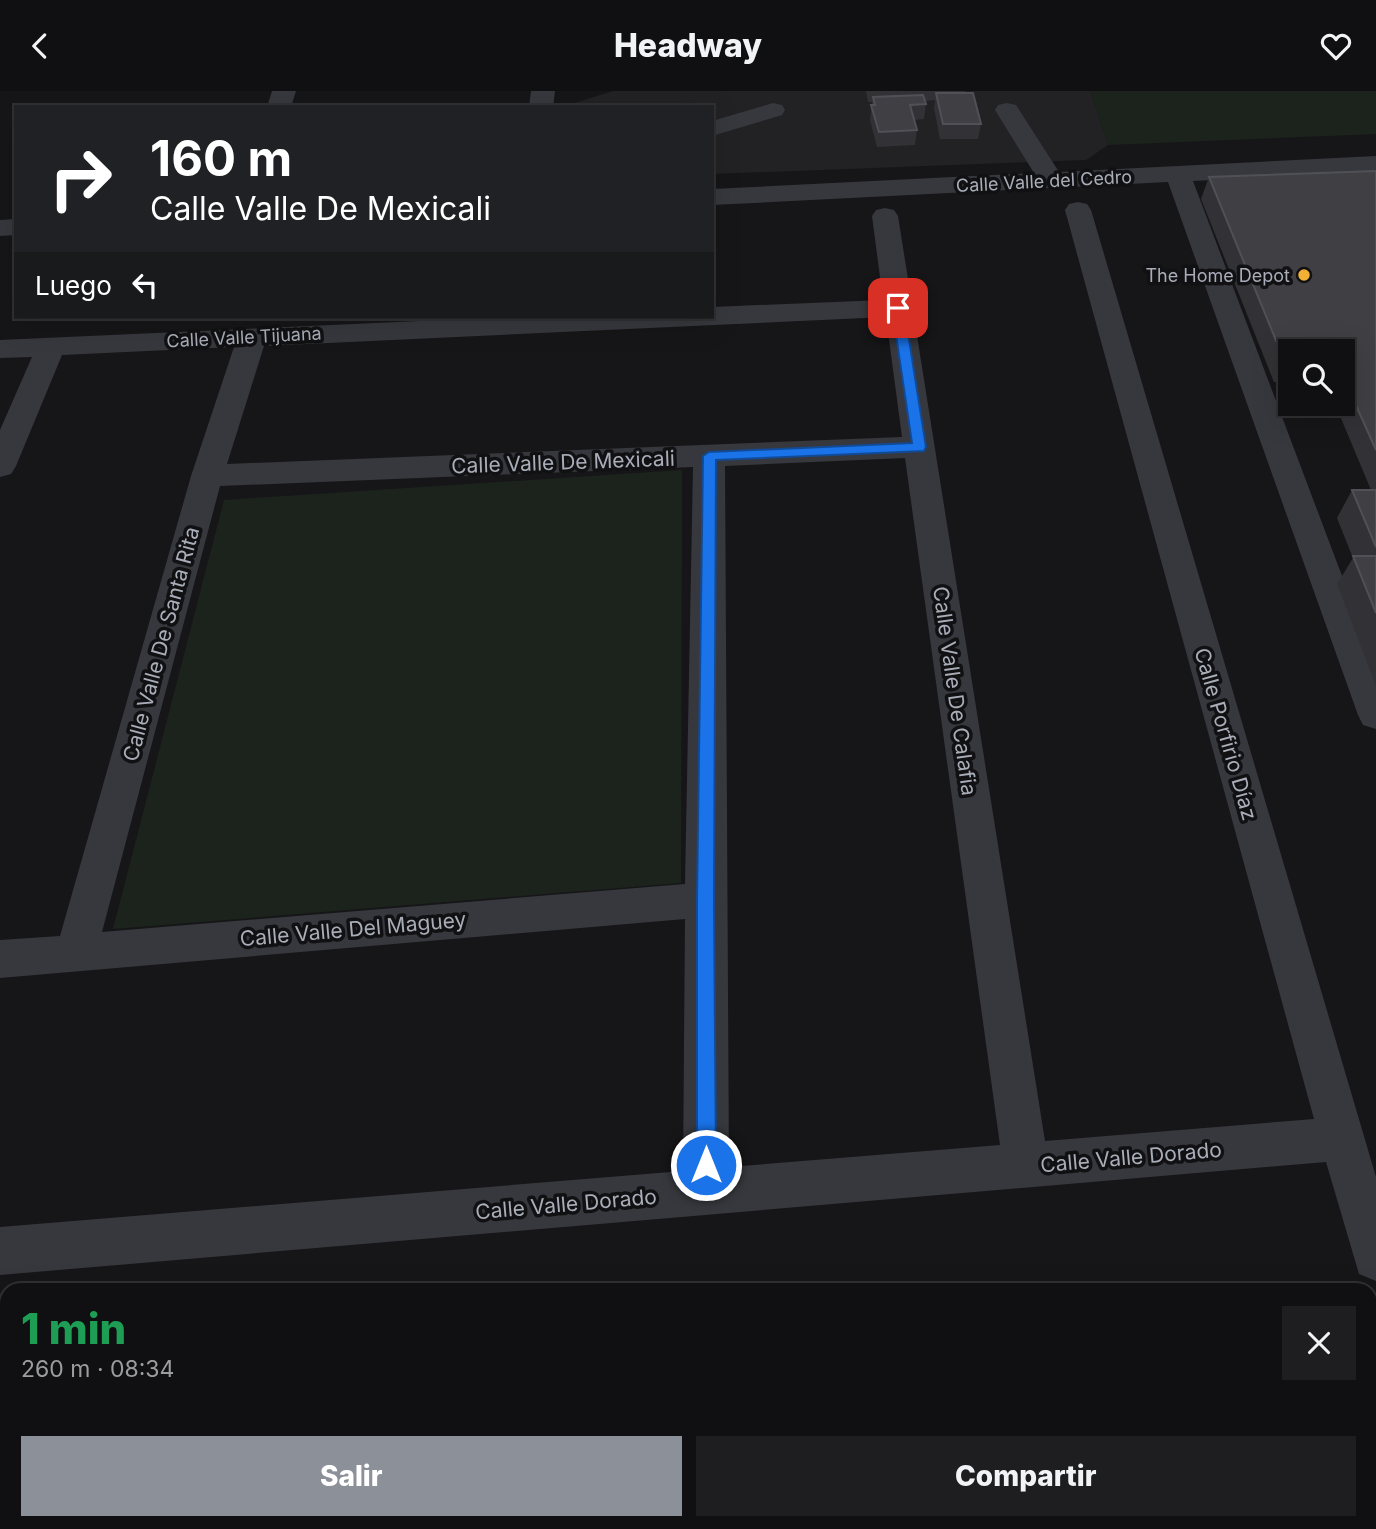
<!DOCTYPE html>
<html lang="es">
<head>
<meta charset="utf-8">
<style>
  :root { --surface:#101012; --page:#1e1e20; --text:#f1f3f6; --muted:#9c9d9f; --line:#303032; --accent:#8c9099 }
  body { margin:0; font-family:Inter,sans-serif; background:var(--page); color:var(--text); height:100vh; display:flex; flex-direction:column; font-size:26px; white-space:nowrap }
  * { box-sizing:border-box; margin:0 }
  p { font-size:23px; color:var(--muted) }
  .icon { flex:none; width:38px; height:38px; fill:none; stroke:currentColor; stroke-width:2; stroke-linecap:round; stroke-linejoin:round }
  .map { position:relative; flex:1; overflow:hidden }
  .sheet { position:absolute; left:0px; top:1192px; width:1377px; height:247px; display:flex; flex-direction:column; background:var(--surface); border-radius:21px 21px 0 0; box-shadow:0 7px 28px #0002,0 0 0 2px var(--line) }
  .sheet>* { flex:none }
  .top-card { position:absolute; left:14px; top:14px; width:700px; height:214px; border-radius:0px; box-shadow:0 7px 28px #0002,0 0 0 2px var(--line); background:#202124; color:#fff; overflow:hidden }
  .tools { position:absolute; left:1278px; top:248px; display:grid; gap:14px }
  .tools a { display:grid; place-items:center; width:77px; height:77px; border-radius:0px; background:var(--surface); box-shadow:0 7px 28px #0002,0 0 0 2px var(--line); font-size:35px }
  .pin { position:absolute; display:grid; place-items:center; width:60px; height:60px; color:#fff; margin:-30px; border-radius:14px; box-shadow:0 4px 10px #0006 }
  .me { position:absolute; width:77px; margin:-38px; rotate:0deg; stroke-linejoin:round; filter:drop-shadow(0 0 5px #0008) }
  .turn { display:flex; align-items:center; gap:24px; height:147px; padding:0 21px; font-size:32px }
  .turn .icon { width:91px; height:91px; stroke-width:2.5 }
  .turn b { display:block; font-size:49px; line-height:60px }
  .then { display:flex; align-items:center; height:66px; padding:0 21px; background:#0003; gap:14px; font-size:26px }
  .round { display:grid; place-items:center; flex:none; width:74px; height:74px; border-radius:0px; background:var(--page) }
  .head { display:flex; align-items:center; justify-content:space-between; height:119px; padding:0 21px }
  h1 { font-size:42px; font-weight:800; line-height:52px; color:#1e9e55 }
  .button { display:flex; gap:14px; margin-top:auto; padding:14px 21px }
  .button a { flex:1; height:80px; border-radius:0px; background:var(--accent); color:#fff; font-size:28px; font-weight:800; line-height:80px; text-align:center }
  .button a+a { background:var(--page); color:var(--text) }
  header { display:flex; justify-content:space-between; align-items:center; height:91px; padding:0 21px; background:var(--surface); font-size:32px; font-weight:800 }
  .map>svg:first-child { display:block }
</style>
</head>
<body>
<header><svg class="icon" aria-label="back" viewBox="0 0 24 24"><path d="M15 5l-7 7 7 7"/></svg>Headway<svg class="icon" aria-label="heart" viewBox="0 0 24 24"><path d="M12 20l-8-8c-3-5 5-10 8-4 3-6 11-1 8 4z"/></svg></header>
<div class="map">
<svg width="1376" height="1438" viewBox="0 0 1376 1438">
  <rect width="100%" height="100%" fill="#161618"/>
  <path fill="#222225" d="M613,0H1090L1108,54L1086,69L712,83V16H562Z
    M0,1342H7V1432H793L722,1438H0Z"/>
  <path fill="#1c231d" d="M1090,0H1376V43L1108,54Z
    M682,379L681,792L113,838L224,409Z"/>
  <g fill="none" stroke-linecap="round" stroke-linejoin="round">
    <path fill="#37383d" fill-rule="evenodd" d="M272,0H296L291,16H267Z
      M531,0H555L553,16H529Z
      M773,12L782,14L785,19L782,24L712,45V30Z
      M1007,12L1016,14L1059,81L1376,65V81L1193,90L1376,575V638L1363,634L1358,624L1168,91L712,114V98L1034,82L995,19L998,14Z
      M1078,111L1087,113L1091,119L1376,1086V1190L1359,1183L1326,1071L0,1184V1136L683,1080L685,828L0,887V849L60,845L191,385L234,256L62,264L16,375L11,383L0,386V339L32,266L0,267V249L508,226H712V216L883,209L872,125L876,119L885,117L894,119L898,125L1045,1050L1314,1028L1065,119L1069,113ZM886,226L902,346L227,373L264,255ZM905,367L1000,1054L729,1076L725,375ZM693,376L685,793L102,841L220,395Z
      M16,128V144L0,145V129Z
      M186,1432H238L237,1438H185Z
      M547,1432H599L600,1438H548Z"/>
    <path fill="#53555c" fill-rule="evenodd" d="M1370,1376H1376V1428H1370Z
      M978,1432H1095L1093,1438H976Z"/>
  </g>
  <path fill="#323236" d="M866,0H965V2L981,33L978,48H940L934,17L935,9L925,10L926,13L924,28L914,29L917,39L915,54L877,56L870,29L872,11H868Z
    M1376,80V595L1337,493L1353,467L1337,427L1352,399H1371L1335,313H1342V261H1290V291H1274L1201,108L1209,86Z"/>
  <path fill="#3f3f44" stroke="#4f5156" stroke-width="2" d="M936,2H973L981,33H943Z
    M923,4L926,13L910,14L917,39L879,41L871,14H875L873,6Z
    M1376,80V359L1342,283V261H1290V269H1284L1209,86Z
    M1352,399H1376V456Z
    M1353,465H1376V522Z"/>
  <path fill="#1a73e8" stroke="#114b97" stroke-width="2" d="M898,213L904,217L926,356L924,360L716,369L714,809L716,1074L713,1081L706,1084L699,1081L697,1074V809L703,365L709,361L912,352L892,217Z"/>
  <circle fill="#f2b134" stroke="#111113" stroke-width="2.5" cx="1304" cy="184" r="7"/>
  <g text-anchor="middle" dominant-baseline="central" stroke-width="7" stroke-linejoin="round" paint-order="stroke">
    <g font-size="18" fill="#a8adb8" stroke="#111113">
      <text transform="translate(1044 90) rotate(-3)">Calle Valle del Cedro</text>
      <text transform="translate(244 246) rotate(-3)">Calle Valle Tijuana</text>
    </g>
    <g font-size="18" fill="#a8adb8" stroke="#111113" text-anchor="end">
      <text x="1290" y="184">The Home Depot</text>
    </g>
    <g font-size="21" fill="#a8adb8" stroke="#111113">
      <text transform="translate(563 371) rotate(-2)">Calle Valle De Mexicali</text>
      <text transform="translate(161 553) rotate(-75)">Calle Valle De Santa Rita</text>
      <text transform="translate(955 600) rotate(82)">Calle Valle De Calafia</text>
      <text transform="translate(1226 643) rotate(74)">Calle Porfirio Díaz</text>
      <text transform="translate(353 838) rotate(-5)">Calle Valle Del Maguey</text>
      <text transform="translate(1131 1066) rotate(-5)">Calle Valle Dorado</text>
      <text transform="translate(566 1113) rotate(-5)">Calle Valle Dorado</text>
    </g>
  </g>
</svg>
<div class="tools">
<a><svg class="icon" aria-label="search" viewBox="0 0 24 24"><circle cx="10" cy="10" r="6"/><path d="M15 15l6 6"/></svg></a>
</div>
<div class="pin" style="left:898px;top:217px;background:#d93025"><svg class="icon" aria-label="arrive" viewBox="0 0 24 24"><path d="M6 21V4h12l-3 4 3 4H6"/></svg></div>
<svg class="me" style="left:706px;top:1074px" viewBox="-20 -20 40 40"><circle r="17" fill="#1a73e8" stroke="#fff" stroke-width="3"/><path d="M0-11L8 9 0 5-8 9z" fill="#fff"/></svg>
<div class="top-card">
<div class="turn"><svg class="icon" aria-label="right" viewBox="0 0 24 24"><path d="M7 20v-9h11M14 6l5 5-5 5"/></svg><div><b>160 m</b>Calle Valle De Mexicali</div></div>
<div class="then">Luego<svg class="icon" aria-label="left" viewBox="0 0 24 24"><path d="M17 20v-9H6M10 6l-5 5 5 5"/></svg></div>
</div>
<section class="sheet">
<div class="head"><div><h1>1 min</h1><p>260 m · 08:34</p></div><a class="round"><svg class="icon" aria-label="close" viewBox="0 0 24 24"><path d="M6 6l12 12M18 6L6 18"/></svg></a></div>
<div class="button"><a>Salir</a><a>Compartir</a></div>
</section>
</div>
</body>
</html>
